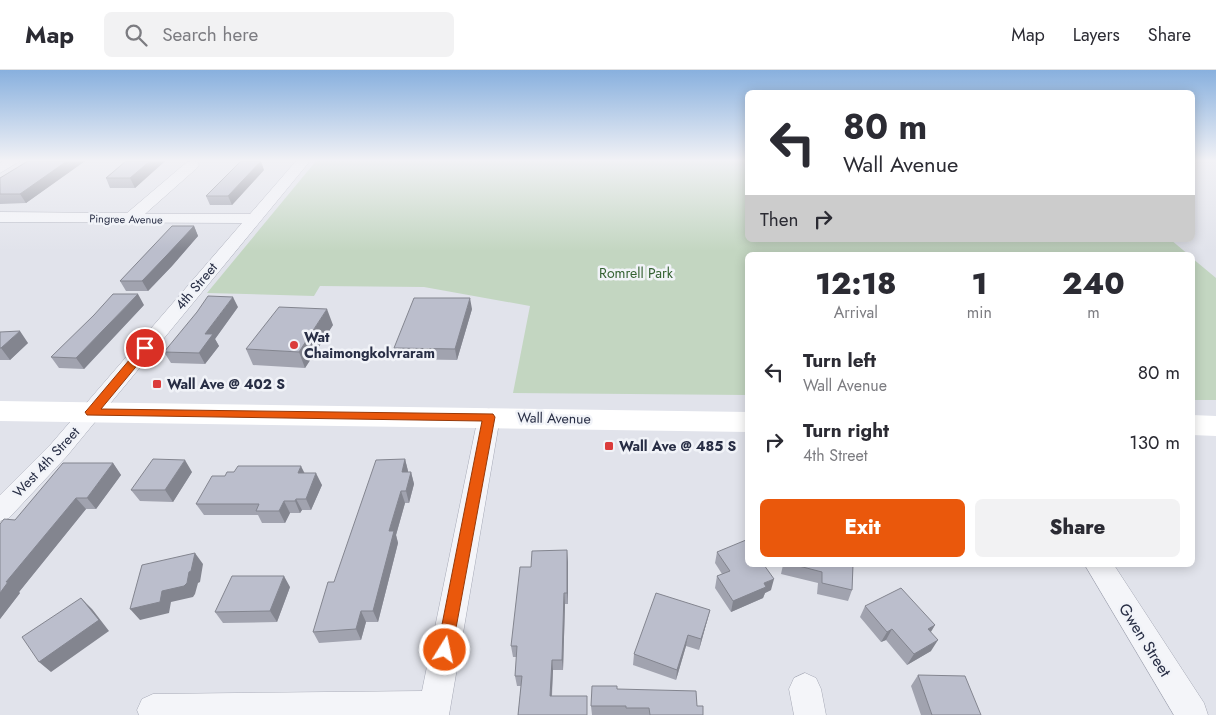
<!DOCTYPE html>
<html lang="en">
<head>
<meta charset="utf-8">
<style>
  :root { --surface:#fff; --page:#f2f2f3; --text:#2b2b33; --muted:#7c7c81; --line:#e1e1e2; --accent:#ea580c }
  body { margin:0; font-family:Jost,sans-serif; background:var(--page); color:var(--text); height:100vh; display:flex; flex-direction:column; font-size:19px; white-space:nowrap }
  * { box-sizing:border-box; margin:0 }
  p { font-size:16px; color:var(--muted) }
  .icon { flex:none; width:28px; height:28px; fill:none; stroke:currentColor; stroke-width:2; stroke-linecap:round; stroke-linejoin:round }
  .map { position:relative; flex:1; overflow:hidden }
  .drawer { position:absolute; left:745px; top:182px; width:450px; height:315px; display:flex; flex-direction:column; background:var(--surface); border-radius:8px; box-shadow:0 2px 12px #0003 }
  .drawer>* { flex:none }
  .guide { position:absolute; left:745px; top:20px; width:450px; height:152px; border-radius:8px; box-shadow:0 2px 12px #0003; background:#fff; color:var(--text); overflow:hidden }
  .pin { position:absolute; display:grid; place-items:center; width:42px; height:42px; color:#fff; margin:-21px; border:2px solid #fff; border-radius:50%; box-shadow:0 1px 5px #0007 }
  .me { position:absolute; width:55px; margin:-28px; rotate:10deg; stroke-linejoin:round; filter:drop-shadow(0 0 4px #0008) }
  .turn { display:flex; align-items:center; gap:18px; height:105px; padding:0 15px; font-size:22px }
  .turn .icon { width:65px; height:65px; stroke-width:2.5 }
  .turn b { display:block; font-size:35px; line-height:42px }
  .then { display:flex; align-items:center; height:48px; padding:0 15px; background:#0003; gap:10px; font-size:19px }
  .eta { display:flex; justify-content:space-evenly; align-items:center; height:85px; text-align:center }
  .eta b { font-size:30px; font-weight:800; line-height:35px }
  .button { display:flex; gap:10px; margin-top:auto; padding:10px 15px }
  .button a { flex:1; height:58px; border-radius:8px; background:var(--accent); color:#fff; font-size:20px; font-weight:800; line-height:58px; text-align:center }
  .button a+a { background:var(--page); color:var(--text) }
  ul { padding:0; list-style:none }
  li { display:flex; align-items:center; gap:15px; height:70px; padding:0 15px }
  li div { flex:1 }
  li b { display:block; font-size:19px }
  li em { font-style:normal }
  header { display:flex; align-items:center; gap:30px; box-sizing:border-box; height:70px; padding:0 25px; background:var(--surface); border-bottom:1px solid var(--line) }
  header strong { font-size:24px }
  nav { display:flex; gap:28px; margin-inline-start:auto; font-size:18px }
  .search { width:350px; height:45px; background:var(--page); display:flex; align-items:center; gap:12px; box-sizing:border-box; padding:0 18px; border-radius:8px; color:var(--muted); font-size:19px }
  .map>svg:first-child { display:block }
</style>
</head>
<body>
<header>
<strong>Map</strong>
<div class="search"><svg class="icon" aria-label="search" viewBox="0 0 24 24"><circle cx="10" cy="10" r="6"/><path d="M15 15l6 6"/></svg>Search here</div>
<nav><a>Map</a><a>Layers</a><a>Share</a></nav>
</header>
<div class="map">
<svg width="1216" height="645" viewBox="0 0 1216 645">
  <rect width="100%" height="100%" fill="#e1e3eb"/>
  <path fill="#c3d6c1" d="M316,91H747L748,170H1171L1189,185H748L747,325L513,323L530,236L424,217L320,216L314,226L207,223Z
    M1192,188L1216,208V330H1193Z"/>
  <g fill="none" stroke-linecap="round" stroke-linejoin="round">
    <defs>
      <path id="street" d="M4,91H20L0,103V93Z
        M192,91L197,92L199,95L197,98L145,144H250L296,91H310L67,386L9,448L0,451V425L51,374L242,153L0,152V142L127,143L187,92Z
        M489,339L497,342L500,347L449,645H139L137,640L142,629L153,624L422,621L478,347L481,342Z
        M1085,495H1114L1204,633L1208,645H1174Z
        M805,603L816,608L821,619L826,645H794L789,619L794,608Z"/>
    </defs>
    <use href="#street" stroke="#a6a9b6" stroke-width="1"/>
    <use href="#street" fill="#f4f5f9" fill-rule="evenodd"/>
    <path fill="#fff" fill-rule="evenodd" d="M0,331L748,342V362L0,351Z
      M1192,345L1216,346V366L1192,365Z"/>
  </g>
  <path fill="#a1a3af" d="M28,91H85L26,133L0,134V108Z
    M126,91H165L135,118H110L106,108Z
    M264,100L232,135H210L206,126Z
    M194,156L198,166L172,196L148,221H126L120,211Z
    M144,235L84,299L59,298L51,287Z
    M238,237L215,269L219,276L205,294L171,293L164,282Z
    M472,239L457,290L397,289L394,278Z
    M333,255L305,298L253,295L246,279Z
    M0,262L28,273L10,290H0Z
    M405,389L408,401V402H411L414,414L409,433H405L396,465L398,473L378,552H366L361,570L319,573L313,562Z
    M113,393L121,405L96,439H86L19,522L20,523L0,549V454L15,450Z
    M192,402L173,432L140,431L131,420Z
    M305,403L322,415L311,440H302L300,443H290L285,453H262L258,445H204L196,434L225,406Z
    M567,480L568,534H565L563,600H553L552,626L587,636V645H518L521,616H517L515,606L517,587H513L511,576L531,497Z
    M717,482L771,520L765,523L763,528L731,542L715,518L717,506L722,504L715,493Z
    M783,495H853L852,520L848,531L817,524L818,513L781,504Z
    M290,517L277,552L223,553L215,542Z
    M865,536L935,555L931,562V581L907,595L886,570L881,572L860,547Z
    M710,540L707,551L699,580L686,576L676,610L633,595L634,584Z
    M918,605L981,645H921L911,616Z
    M617,619L697,636L703,645H592L591,636Z"/>
  <path fill="#83858f" d="M67,91H85L26,133L20,124Z
    M150,91H165L135,118L130,108Z
    M261,91L264,100L232,135L228,126Z
    M194,156L198,166L172,196L148,221L142,211Z
    M138,224L144,235L84,299L76,288Z
    M233,227L238,237L215,269L219,276L205,294L199,283L205,264Z
    M470,228L472,239L457,290L455,279Z
    M327,239L333,255L305,298L299,282Z
    M20,261L28,273L10,290L1,278Z
    M405,389L408,401L406,414L402,402Z
    M185,390L192,402L173,432L165,420Z
    M113,393L121,405L96,439L87,428Z
    M301,396L307,408L298,403Z
    M411,402L414,414L409,433L406,421Z
    M316,403L322,415L311,440L306,429Z
    M401,421L405,433L396,465L398,473L378,552L373,541L389,461Z
    M76,428L86,439L19,522L20,523L0,549V523L6,512Z
    M296,429L302,440L300,443L295,431Z
    M284,431L290,443L285,453L279,441Z
    M567,480L568,492V534L567,523Z
    M195,483L203,494L200,512L198,513L195,524L193,527L171,532L169,543L140,550L130,539L162,521L189,502Z
    M284,506L290,517L277,552L270,541Z
    M774,509L771,520L765,523L763,528L731,542L733,531L764,513Z
    M564,523L565,534L563,600L562,590Z
    M81,528L92,539L109,561L51,602L39,592Z
    M710,540L707,551L699,580L701,569Z
    M361,541L366,552L361,570L356,559Z
    M935,555L928,566V559Z
    M892,559L886,570L881,572L887,562Z
    M688,565L686,576L676,610L677,600Z
    M938,570L931,581L907,595L914,584Z
    M552,590L553,600L551,636L550,626Z"/>
  <path fill="#bbbecc" stroke="#83858f" d="M28,91H67L20,124H0V108Z
    M126,91H150L130,108H106Z
    M241,91H261L228,126H206Z
    M172,156H194L166,186L142,211H120Z
    M113,224H138L76,288L51,287L94,245Z
    M208,226L233,227L205,264H213L199,283L164,282L197,242Z
    M414,228H470L455,279L394,278Z
    M279,237L327,239L299,282L246,279Z
    M20,261L1,278H0V262Z
    M153,389L185,390L165,420H131Z
    M405,389L402,402H411L406,421H401L389,461H394L373,541H361L356,559L313,562L328,512H334L376,390Z
    M63,393H113L87,428H76L6,512H8L0,523V454L4,449L15,450Z
    M238,396H301L298,403H316L306,429H296L295,431H284L279,441H256L259,434H196L212,406H225L227,402H234Z
    M746,470L748,472V495H764L774,509L764,513L766,517L733,531L717,506L730,501L717,482Z
    M567,480V523H564L562,590H552L550,626H587V645H518L522,606H515L517,576H511L520,497H531L532,481Z
    M195,483L191,501L189,502L187,513L184,516L162,521L160,532L130,539L142,495Z
    M795,495H853L852,520L822,513V502Z
    M232,506H284L270,541L215,542Z
    M901,518L935,555L928,559L938,570L914,584L892,559L887,562L865,536Z
    M656,523L710,540L701,569L688,565L677,600L634,584Z
    M81,528L99,550L39,592L22,567Z
    M918,605L965,606L981,645H932Z
    M592,616H617V619L696,621L697,636H703V645H650L649,638H626V636H591Z"/>
  <linearGradient id="sky" x2="0" y2="1"><stop stop-color="#88b0de"/><stop offset="0.5" stop-color="#f2f2f6"/><stop offset="1" stop-color="#f2f2f6" stop-opacity="0"/></linearGradient>
  <rect width="1216" height="181" fill="url(#sky)"/>
  <path fill="#ea580c" stroke="#983908" d="M145,275L150,278L149,281L101,339L493,344L495,347L451,585L445,587L439,585L437,580L482,351L87,345L85,342L87,340L141,276Z"/>
  <g fill="#db3c3b" stroke="#f1f3f8" stroke-width="2">
    <circle cx="294" cy="275" r="5"/>
    <rect x="152" y="309" width="10" height="10" rx="2.5"/>
    <rect x="604" y="371" width="10" height="10" rx="2.5"/>
  </g>
  <g text-anchor="middle" dominant-baseline="central" stroke-width="5" stroke-linejoin="round" paint-order="stroke">
    <g font-size="11" fill="#282e45" stroke="#f1f3f8">
      <text transform="translate(126 149) rotate(1)">Pingree Avenue</text>
    </g>
    <g font-size="14" fill="#356233" stroke="#f1f3f8">
      <text x="636" y="203">Romrell Park</text>
    </g>
    <g font-size="14" fill="#282e45" stroke="#f1f3f8">
      <text transform="translate(196 216) rotate(-50)">4th Street</text>
      <text transform="translate(554 348) rotate(1)">Wall Avenue</text>
      <text transform="translate(46 392) rotate(-47)">West 4th Street</text>
    </g>
    <g font-size="14" font-weight="bold" fill="#282e45" stroke="#f1f3f8" text-anchor="start">
      <text x="304" y="267">Wat<tspan x="304" dy="16">Chaimongkolvraram</tspan></text>
      <text x="167" y="314">Wall Ave @ 402 S</text>
      <text x="619" y="376">Wall Ave @ 485 S</text>
    </g>
    <g font-size="16" fill="#282e45" stroke="#f1f3f8">
      <text transform="translate(1145 570) rotate(58)">Gwen Street</text>
    </g>
  </g>
</svg>
<div class="pin" style="left:145px;top:278px;background:#d93025"><svg class="icon" aria-label="arrive" viewBox="0 0 24 24"><path d="M6 21V4h12l-3 4 3 4H6"/></svg></div>
<svg class="me" style="left:445px;top:580px" viewBox="-20 -20 40 40"><circle r="17" fill="#ea580c" stroke="#fff" stroke-width="3"/><path d="M0-11L8 9 0 5-8 9z" fill="#fff"/></svg>
<div class="guide">
<div class="turn"><svg class="icon" aria-label="left" viewBox="0 0 24 24"><path d="M17 20v-9H6M10 6l-5 5 5 5"/></svg><div><b>80 m</b>Wall Avenue</div></div>
<div class="then">Then<svg class="icon" aria-label="right" viewBox="0 0 24 24"><path d="M7 20v-9h11M14 6l5 5-5 5"/></svg></div>
</div>
<section class="drawer">
<div class="eta">
<div><b>12:18</b><p>Arrival</p></div>
<div><b>1</b><p>min</p></div>
<div><b>240</b><p>m</p></div>
</div>
<ul>
<li><svg class="icon" aria-label="left" viewBox="0 0 24 24"><path d="M17 20v-9H6M10 6l-5 5 5 5"/></svg><div><b>Turn left</b><p>Wall Avenue</p></div><em>80 m</em></li>
<li><svg class="icon" aria-label="right" viewBox="0 0 24 24"><path d="M7 20v-9h11M14 6l5 5-5 5"/></svg><div><b>Turn right</b><p>4th Street</p></div><em>130 m</em></li>
</ul>
<div class="button"><a>Exit</a><a>Share</a></div>
</section>
</div>
</body>
</html>
